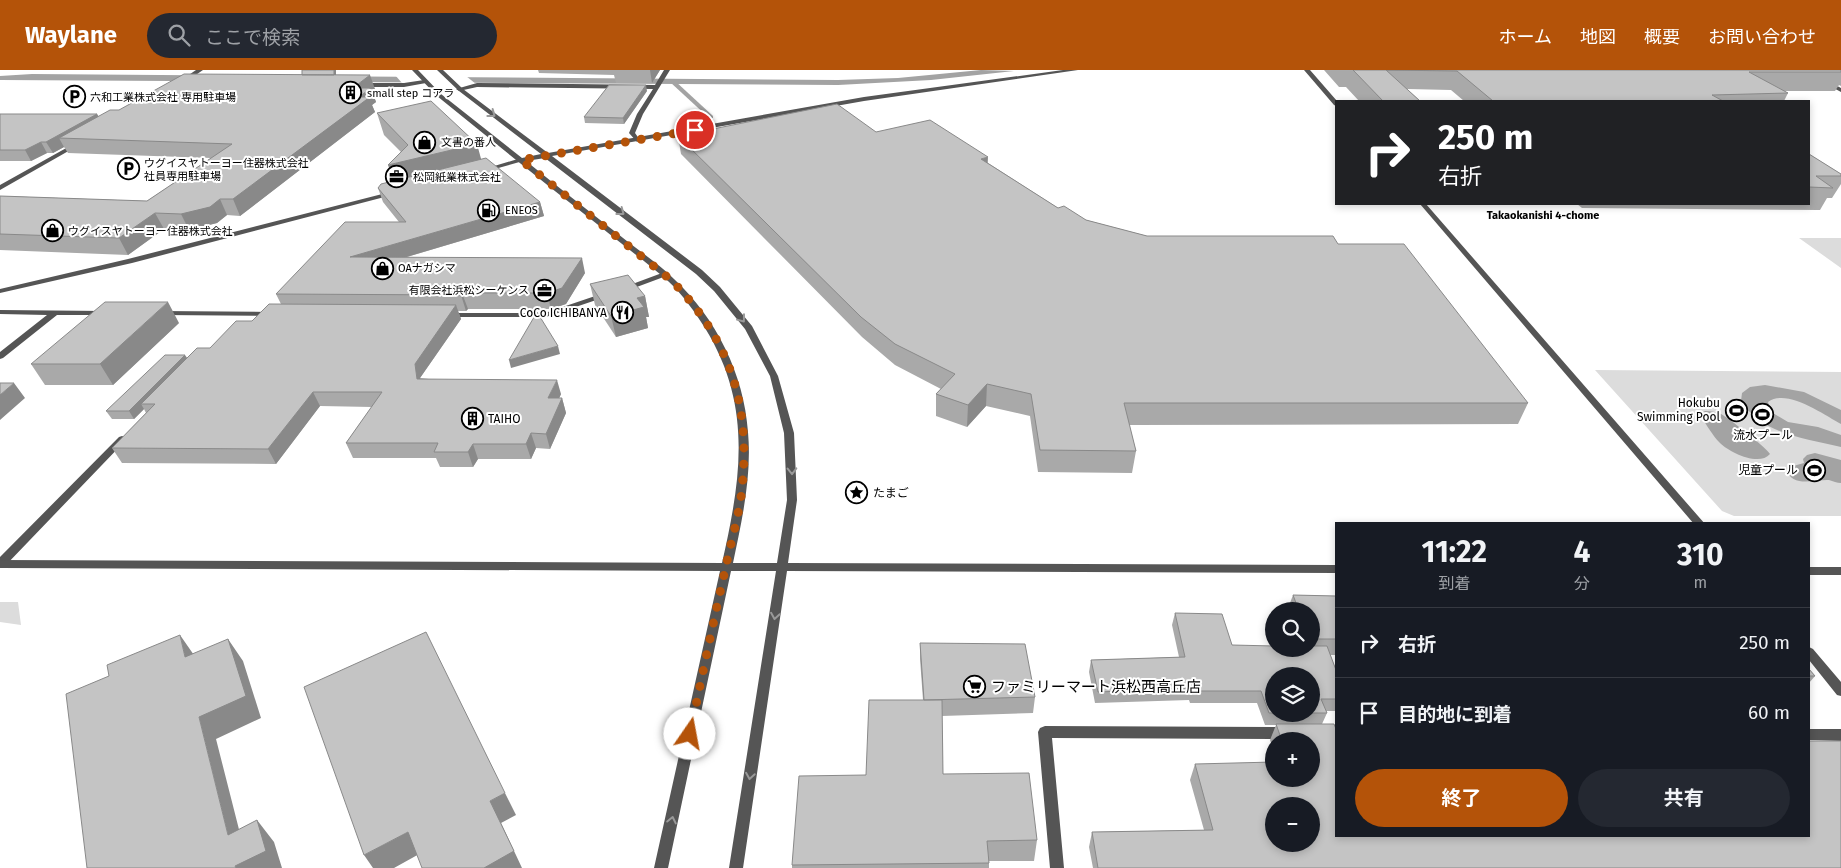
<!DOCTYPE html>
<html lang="ja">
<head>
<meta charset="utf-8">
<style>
  :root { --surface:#171b24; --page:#242831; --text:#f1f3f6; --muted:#9ea1a6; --line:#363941; --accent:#b45309 }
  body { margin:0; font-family:"Fira Sans","Noto Sans JP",sans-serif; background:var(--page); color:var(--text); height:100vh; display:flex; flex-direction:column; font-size:19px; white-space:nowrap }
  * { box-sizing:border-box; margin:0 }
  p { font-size:16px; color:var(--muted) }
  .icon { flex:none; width:28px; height:28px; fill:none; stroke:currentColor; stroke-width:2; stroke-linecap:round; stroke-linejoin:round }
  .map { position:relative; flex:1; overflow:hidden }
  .sheet { position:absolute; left:1335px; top:452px; width:475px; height:315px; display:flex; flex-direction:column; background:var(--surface); border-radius:0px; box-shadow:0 2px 8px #0003 }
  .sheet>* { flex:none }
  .guide { position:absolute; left:1335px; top:30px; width:475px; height:105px; border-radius:0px; box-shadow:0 2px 8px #0003; background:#202124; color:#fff; overflow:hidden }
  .controls { position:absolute; left:1265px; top:532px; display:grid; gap:10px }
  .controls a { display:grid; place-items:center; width:55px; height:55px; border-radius:50%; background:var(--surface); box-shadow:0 2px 8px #0003; font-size:25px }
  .pin { position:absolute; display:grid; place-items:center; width:42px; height:42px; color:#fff; margin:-21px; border:2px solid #fff; border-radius:50%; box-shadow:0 1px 5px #0007 }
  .me { position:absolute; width:55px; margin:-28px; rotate:12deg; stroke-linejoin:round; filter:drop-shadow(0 0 4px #0008) }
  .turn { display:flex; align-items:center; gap:18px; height:105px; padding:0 20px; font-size:22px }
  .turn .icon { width:65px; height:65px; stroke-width:2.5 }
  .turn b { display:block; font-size:35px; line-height:42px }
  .eta { display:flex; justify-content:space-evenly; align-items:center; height:85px; text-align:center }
  .eta b { font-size:30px; font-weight:700; line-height:35px }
  .button { display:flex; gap:10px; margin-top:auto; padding:10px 20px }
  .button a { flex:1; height:58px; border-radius:30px; background:var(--accent); color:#fff; font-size:20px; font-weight:700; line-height:58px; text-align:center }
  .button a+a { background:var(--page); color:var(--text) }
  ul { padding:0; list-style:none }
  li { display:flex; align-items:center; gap:15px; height:70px; padding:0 20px; border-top:1px solid var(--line) }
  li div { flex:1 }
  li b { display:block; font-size:19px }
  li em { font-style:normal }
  header { display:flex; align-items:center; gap:30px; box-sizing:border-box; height:70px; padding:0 25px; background:var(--accent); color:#fff }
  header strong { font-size:24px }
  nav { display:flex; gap:28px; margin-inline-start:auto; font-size:18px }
  .search { width:350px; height:45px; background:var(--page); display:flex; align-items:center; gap:12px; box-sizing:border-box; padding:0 18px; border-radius:28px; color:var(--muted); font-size:19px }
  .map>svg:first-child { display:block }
</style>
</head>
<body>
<header>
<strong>Waylane</strong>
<div class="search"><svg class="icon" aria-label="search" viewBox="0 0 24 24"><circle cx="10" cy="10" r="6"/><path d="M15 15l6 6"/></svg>ここで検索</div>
<nav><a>ホーム</a><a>地図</a><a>概要</a><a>お問い合わせ</a></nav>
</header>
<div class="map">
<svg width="1841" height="798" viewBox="0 0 1841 798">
  <rect width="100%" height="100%" fill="#fff"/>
  <path fill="#dcdcdc" d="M1799,168H1841V198Z
    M1595,300L1841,302V446H1734L1722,441Z
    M0,532H18L21,555L0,552Z"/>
  <path fill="#a3a3a3" d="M981,0L1014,1L931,10L838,15L0,10V6L32,4L838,10L898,8Z
    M1765,315L1804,322L1841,340V354C1824,345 1787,318 1768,332L1771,342L1788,352L1818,357L1841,365V377C1806,369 1762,364 1741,331L1742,323L1750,317Z
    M1705,341C1711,341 1716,342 1721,344C1726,346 1769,380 1770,384C1759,397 1729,382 1720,373C1712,365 1707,355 1701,347V343Z
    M1815,383L1841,390V413C1837,413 1833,411 1829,410C1816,409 1791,419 1786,398L1804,393L1803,389L1807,385Z"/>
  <path fill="#fff" d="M395,5L466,6L476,14L402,13Z"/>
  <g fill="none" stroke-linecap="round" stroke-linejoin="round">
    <path fill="#a3a3a3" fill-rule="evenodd" d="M670,10H674L713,46V48H709L670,12Z"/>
    <path fill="#555" fill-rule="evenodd" d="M664,0H670L643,44L635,63L640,70L637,72L629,63L637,44L653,19L477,17L459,21L456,19L477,13L655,15Z
      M424,10L426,11V13L404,17H361L358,15L361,13H404Z
      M521,88L524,90L523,91L484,102L481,100Z
      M394,121L397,123L396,124L132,193L0,223V219L128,189Z
      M662,203H668L669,205L626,221H620L619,219Z
      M604,223H610L611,225L546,247H447L443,245L447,243H545Z
      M0,240L105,241L109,243L105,245H57L3,288L0,289V282L47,245L0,244Z
      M159,241L273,242L277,244L273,246L162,245H159Z
      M122,366L125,367L127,369L125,371L4,497L0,498V487L119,367Z
      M1045,656L1285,657L1290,659L1292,663L1290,667L1285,669L1052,668L1064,798H1050L1038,662L1040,658Z
      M1841,659V671L1809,670V659Z"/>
    <path fill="#555" fill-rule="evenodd" d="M196,0H203L184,13H180V11Z
      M412,0H418L441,24L522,88L541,84L459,21L437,0H443L463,19L548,83L864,27L1063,0H1078L864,31L552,86L702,200L720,217L752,256L778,306L794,363L797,430L788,493L1336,495V503L787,501L743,798H729L776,501H731L668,798H654L720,501L0,498V490L722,493C741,409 753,336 705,258C695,242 682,224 668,211C645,191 620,173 597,154C543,112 490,69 437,26ZM545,88L696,204L714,221L745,259L770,306L784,363L787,430L777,493H733C742,450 752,406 748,362C744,304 716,248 674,209C657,192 636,179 618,164C587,140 556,115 526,91Z
      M1304,0H1310L1337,31L1336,36L1334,35Z
      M1800,0H1807L1841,18V22Z
      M77,72L80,74L79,75L0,120V115Z
      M1420,134H1426L1705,454H1694Z
      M1809,497H1841V505H1809Z
      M1809,577L1813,579L1841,612V626L1837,625L1809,590Z"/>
  </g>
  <path fill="#a9a9a9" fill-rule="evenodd" d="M538,0H660L652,13H616L614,5L539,3Z
    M1324,0H1841V16L1839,15L1835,21H1784L1788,23L1784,31H1464L1451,20L1407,19L1420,31H1359L1346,17H1339Z
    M336,5L375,19L372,21L376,32L372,35L375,42L240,146L227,145L217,153L189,160L164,159L128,185L0,180V126L147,131L211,88L68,83L64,77L53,83H47L31,91H0V44H97L99,47L119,40Z
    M647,21L624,54L585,53L584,47Z
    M377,43L481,89L540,132L544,146L407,187L585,203L566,234L551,239H468L466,241H458L461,249L420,308L561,324L559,328H562L566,343L550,379L536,378L531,389H478L473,397H440L436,388H353L346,373L372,337L320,336L276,394L122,393L112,378L146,343L144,339L134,349H112L106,341L187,288L210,278L281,234L276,224L399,152L383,132L378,118L394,111L401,82L384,65Z
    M876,62L988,93L1058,138L1086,150L1147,166L1338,174L1528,333L1518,354L1129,355L1136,381L1132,403L1038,402L1030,346L986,336L967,357L936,346V324L941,319L895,295L862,267L681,84L678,66Z
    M1809,84L1841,104V114L1832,128H1827L1820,140L1582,138L1577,134H1809Z
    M590,214L645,226L649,247H646L648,258L616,267L595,235Z
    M179,253L113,315H45L31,294Z
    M1293,525L1336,526V585H1330L1336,600V641H1326L1327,643L1322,654L1336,766L1841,798H1093L1089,777L1092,762L1204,760L1190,710L1195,694L1274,709L1311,671H1274V681L1270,670L1276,655H1265L1257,633H1190L1189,630L1095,633L1089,602L1091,590L1179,587L1172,555L1175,543L1232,575L1311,579V541H1287ZM1274,606H1311V644H1274Z
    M920,573L1035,627L1033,643L942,646L943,704L1037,770L1034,791H989V798H792V795L866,705L923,630L920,589Z
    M1809,599L1815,606L1809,613Z"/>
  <path fill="#898989" d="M334,0H336V11L334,5Z
    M650,0H660L652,13Z
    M370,5L375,19L372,21L376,32L372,35L375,42L240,146L233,129L353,18Z
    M646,15L647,21L624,54L623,48Z
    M97,44L103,54L59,68L64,77L53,83L46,72Z
    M41,72L47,83L31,91L25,80Z
    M477,74L483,96L396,118L388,95Z
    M988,87L987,105L981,89Z
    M220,129L227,145L217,153L189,160L181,144Z
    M540,132L544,146L356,202L350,187Z
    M155,143L164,159L128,185L119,168Z
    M582,188L585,203L566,234L551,239L547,223Z
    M462,223L468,239L466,241L461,225Z
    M645,226L649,247H646L648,258L616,267L611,246L637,228Z
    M168,232L179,253L113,315L100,294Z
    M456,235L461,249L420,308L422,323L417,309L415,294Z
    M558,276L560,284L511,298L509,290Z
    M185,285L190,292L141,334L144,339L134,349L129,341Z
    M557,310L561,324L553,342L548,328Z
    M14,313L25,328L0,350V325Z
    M987,314L986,336L967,357L968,335Z
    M313,322L320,336L276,394L268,379Z
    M562,328L566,343L550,379L546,364Z
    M531,363L536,378L531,389L526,374Z
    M473,374L478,389L473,397L468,382Z
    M180,565L196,588L185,587Z
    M228,569L243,591L261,648L216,669L246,787L228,765L199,647Z
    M505,723L516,745L501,753L522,798H484L490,731Z
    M257,750L274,772L282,798H236L235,796Z
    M408,762L421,783L394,798H373L364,785Z"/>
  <path fill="#c4c4c4" stroke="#898989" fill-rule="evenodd" d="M302,0H334V5H302Z
    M1353,0H1841V2H1749L1788,23L1712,25L1723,31H1493L1457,1L1386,0L1420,31H1383Z
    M184,4L370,5L353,18H371L359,27H370L233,129H220L210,137L181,144L155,143L119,168L0,164V126L147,131L232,74L59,68L110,40H119Z
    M609,15H646L623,48L584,47Z
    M431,31L477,74L388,95L408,75L377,43Z
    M837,34L876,62L930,50L988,87L981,89L1058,138L1064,136L1086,150L1147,166H1333L1338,174H1404L1528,333H1124L1136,381L1040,380L1031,324L987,314L968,335L936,324L955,304L895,274L861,247L678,66Z
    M0,44H97L46,72H41L25,80H0Z
    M1809,84L1841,104V106H1816L1833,118L1809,117Z
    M486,88L540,132L350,187L582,188L562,218L547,223H462L461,225L276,224L345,152H406L378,118L381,114Z
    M628,205L645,226L637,228L644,237L611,246L590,214Z
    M105,232H168L100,294H31Z
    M269,234L456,235L415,294L417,309L557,310L548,328H562L546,364L531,363L526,374H473L468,382H434L438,373H346L382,322H313L268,379L112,378L155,334H141L197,278H210L236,251H252Z
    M537,242L558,276L509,290Z
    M165,285H185L129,341H106Z
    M0,313H14L0,325Z
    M1293,525L1336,526V569H1311V541H1299Z
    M1175,543L1222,544L1232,575L1274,576V579H1311V576H1327L1336,600V629H1321L1327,643H1311V606H1274V643H1269L1261,621H1193V618L1098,622L1091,590L1185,587Z
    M426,562L505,723L490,731L514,781L484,798H422L408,762L364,785L304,617Z
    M180,565L185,587L228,569L246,626L199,647L228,765L257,750L266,781L235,796L236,798H87L66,624L109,606L107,595Z
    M920,573L1025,574L1035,627L924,630Z
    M1809,599L1815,606H1809Z
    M869,630H942L943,704L1029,703L1037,770L987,771L989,793L792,795L799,706L866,705Z
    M1276,654H1334L1336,659V766H1809V671H1841V798H1098L1092,762L1213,760L1195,694L1274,692V709H1311V671H1282ZM1274,736H1311V774H1274Z"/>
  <defs><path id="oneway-chevron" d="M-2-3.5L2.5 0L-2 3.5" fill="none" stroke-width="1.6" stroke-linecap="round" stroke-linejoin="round" transform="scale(1.25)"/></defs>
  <g stroke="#999">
    <use href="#oneway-chevron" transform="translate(492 44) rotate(37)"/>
    <use href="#oneway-chevron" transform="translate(621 142) rotate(37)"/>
    <use href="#oneway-chevron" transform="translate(742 249) rotate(53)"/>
    <use href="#oneway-chevron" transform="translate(792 401) rotate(89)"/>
    <use href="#oneway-chevron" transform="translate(775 546) rotate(99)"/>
    <use href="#oneway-chevron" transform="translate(750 706) rotate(99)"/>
    <use href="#oneway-chevron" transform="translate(672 750) rotate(-78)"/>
  </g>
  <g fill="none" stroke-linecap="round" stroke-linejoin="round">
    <path stroke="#b45309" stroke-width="9" stroke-dasharray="0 16.2" d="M690,664C701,611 712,558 724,505C729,480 737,453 741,427C752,341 733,272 671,210L521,90L695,60"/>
  </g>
  <defs>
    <symbol id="building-ring" viewBox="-11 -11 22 22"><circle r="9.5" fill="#fff" stroke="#000" stroke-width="1.5"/><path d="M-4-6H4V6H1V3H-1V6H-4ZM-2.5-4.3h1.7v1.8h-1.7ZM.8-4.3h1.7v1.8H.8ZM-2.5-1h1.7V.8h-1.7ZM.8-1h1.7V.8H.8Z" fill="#000"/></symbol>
    <symbol id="parking-ring" viewBox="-11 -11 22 22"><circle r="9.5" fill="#fff" stroke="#000" stroke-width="1.5"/><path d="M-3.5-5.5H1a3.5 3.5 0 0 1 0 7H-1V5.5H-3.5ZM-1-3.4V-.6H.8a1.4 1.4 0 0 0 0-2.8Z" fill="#000"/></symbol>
    <symbol id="shop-ring" viewBox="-11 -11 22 22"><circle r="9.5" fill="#fff" stroke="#000" stroke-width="1.5"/><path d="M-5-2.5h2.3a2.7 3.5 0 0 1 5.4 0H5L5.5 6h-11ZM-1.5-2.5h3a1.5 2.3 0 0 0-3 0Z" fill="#000"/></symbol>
    <symbol id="office-ring" viewBox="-11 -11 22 22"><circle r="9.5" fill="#fff" stroke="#000" stroke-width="1.5"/><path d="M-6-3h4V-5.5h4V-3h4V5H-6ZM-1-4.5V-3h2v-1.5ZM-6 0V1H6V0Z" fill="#000"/></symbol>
    <symbol id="fuel-ring" viewBox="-11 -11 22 22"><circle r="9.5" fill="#fff" stroke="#000" stroke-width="1.5"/><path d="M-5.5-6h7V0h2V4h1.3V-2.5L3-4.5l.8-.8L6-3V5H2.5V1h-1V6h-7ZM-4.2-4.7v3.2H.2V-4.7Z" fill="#000"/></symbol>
    <symbol id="restaurant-ring" viewBox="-11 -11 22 22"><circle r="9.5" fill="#fff" stroke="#000" stroke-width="1.5"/><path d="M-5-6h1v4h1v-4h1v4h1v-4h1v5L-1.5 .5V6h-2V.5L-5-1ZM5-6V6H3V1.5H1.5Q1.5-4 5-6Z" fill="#000"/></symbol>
    <symbol id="stadium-ring" viewBox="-11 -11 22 22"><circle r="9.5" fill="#fff" stroke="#000" stroke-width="1.5"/><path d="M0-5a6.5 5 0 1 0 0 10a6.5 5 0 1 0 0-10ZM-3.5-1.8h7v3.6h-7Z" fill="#000"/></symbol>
    <symbol id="sight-ring" viewBox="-11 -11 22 22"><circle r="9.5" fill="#fff" stroke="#000" stroke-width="1.5"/><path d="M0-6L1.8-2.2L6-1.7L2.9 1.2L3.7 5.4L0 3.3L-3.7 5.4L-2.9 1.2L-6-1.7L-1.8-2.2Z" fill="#000"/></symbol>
    <symbol id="supermarket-ring" viewBox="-11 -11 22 22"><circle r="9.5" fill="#fff" stroke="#000" stroke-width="1.5"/><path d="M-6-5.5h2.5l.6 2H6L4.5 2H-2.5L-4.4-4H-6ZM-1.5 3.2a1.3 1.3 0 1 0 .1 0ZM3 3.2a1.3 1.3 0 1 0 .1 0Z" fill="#000"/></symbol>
  </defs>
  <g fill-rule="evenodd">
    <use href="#building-ring" x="338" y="10" width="25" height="25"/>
    <use href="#parking-ring" x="62" y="14" width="25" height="25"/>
    <use href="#shop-ring" x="412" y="60" width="25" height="25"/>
    <use href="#parking-ring" x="116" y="86" width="25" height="25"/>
    <use href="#office-ring" x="384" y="94" width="25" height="25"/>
    <use href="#fuel-ring" x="476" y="128" width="25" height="25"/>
    <use href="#shop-ring" x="40" y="148" width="25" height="25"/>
    <use href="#shop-ring" x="370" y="186" width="25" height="25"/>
    <use href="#office-ring" x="532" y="208" width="25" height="25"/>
    <use href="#restaurant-ring" x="610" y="230" width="25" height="25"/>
    <use href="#stadium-ring" x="1724" y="328" width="25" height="25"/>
    <use href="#stadium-ring" x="1750" y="332" width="25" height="25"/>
    <use href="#building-ring" x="460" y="336" width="25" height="25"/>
    <use href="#stadium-ring" x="1802" y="388" width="25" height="25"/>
    <use href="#sight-ring" x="844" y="410" width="25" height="25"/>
    <use href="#supermarket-ring" x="962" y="604" width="25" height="25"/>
  </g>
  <g text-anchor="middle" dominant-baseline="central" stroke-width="4" stroke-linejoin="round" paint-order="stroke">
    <g font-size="11" fill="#000" stroke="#fff" text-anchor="start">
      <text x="367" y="23">small step コアラ</text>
      <text x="90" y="27">六和工業株式会社 専用駐車場</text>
      <text x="441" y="72">文書の番人</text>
      <text x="144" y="93">ウグイスヤトーヨー住器株式会社<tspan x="144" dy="13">社員専用駐車場</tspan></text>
      <text x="413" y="107">松岡紙業株式会社</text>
      <text x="505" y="140">ENEOS</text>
      <text x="68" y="161">ウグイスヤトーヨー住器株式会社</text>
      <text x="398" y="198">OAナガシマ</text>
      <text x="529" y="220" text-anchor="end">有限会社浜松シーケンス</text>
    </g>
    <g font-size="11" font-weight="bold" fill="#000" stroke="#fff">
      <text x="1543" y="145">Takaokanishi 4-chome</text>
    </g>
    <g font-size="12" fill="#000" stroke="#fff" text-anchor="end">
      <text x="607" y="243">CoCo ICHIBANYA</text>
      <text x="1720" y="333">Hokubu<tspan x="1720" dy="14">Swimming Pool</tspan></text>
      <text x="488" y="349" text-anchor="start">TAIHO</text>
      <text x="1763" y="365" text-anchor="middle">流水プール</text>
      <text x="1798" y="400">児童プール</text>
      <text x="873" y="423" text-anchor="start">たまご</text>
    </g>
    <g font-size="15" fill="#000" stroke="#fff" text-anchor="start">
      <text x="991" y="617">ファミリーマート浜松西高丘店</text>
    </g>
  </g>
</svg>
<div class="controls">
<a><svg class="icon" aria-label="search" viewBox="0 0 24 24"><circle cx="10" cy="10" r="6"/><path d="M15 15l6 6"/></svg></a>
<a><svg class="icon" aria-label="layers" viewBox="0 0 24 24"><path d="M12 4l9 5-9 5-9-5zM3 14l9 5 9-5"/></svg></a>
<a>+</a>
<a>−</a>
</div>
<div class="pin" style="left:695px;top:60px;background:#d93025"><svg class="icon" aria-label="arrive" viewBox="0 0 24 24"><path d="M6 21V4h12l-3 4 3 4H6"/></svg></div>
<svg class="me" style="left:690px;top:664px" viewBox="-20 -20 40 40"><circle r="19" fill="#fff"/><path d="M0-13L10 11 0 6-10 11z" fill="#b45309"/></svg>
<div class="guide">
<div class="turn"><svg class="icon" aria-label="right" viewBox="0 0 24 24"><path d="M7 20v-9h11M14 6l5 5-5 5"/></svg><div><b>250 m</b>右折</div></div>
</div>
<section class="sheet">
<div class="eta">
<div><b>11:22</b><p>到着</p></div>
<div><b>4</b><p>分</p></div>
<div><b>310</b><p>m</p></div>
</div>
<ul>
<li><svg class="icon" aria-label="right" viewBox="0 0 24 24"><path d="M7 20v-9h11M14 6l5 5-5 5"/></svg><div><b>右折</b></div><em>250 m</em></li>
<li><svg class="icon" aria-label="arrive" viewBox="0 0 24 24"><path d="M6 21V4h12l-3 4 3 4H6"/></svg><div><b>目的地に到着</b></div><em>60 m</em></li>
</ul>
<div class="button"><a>終了</a><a>共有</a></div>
</section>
</div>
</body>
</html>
